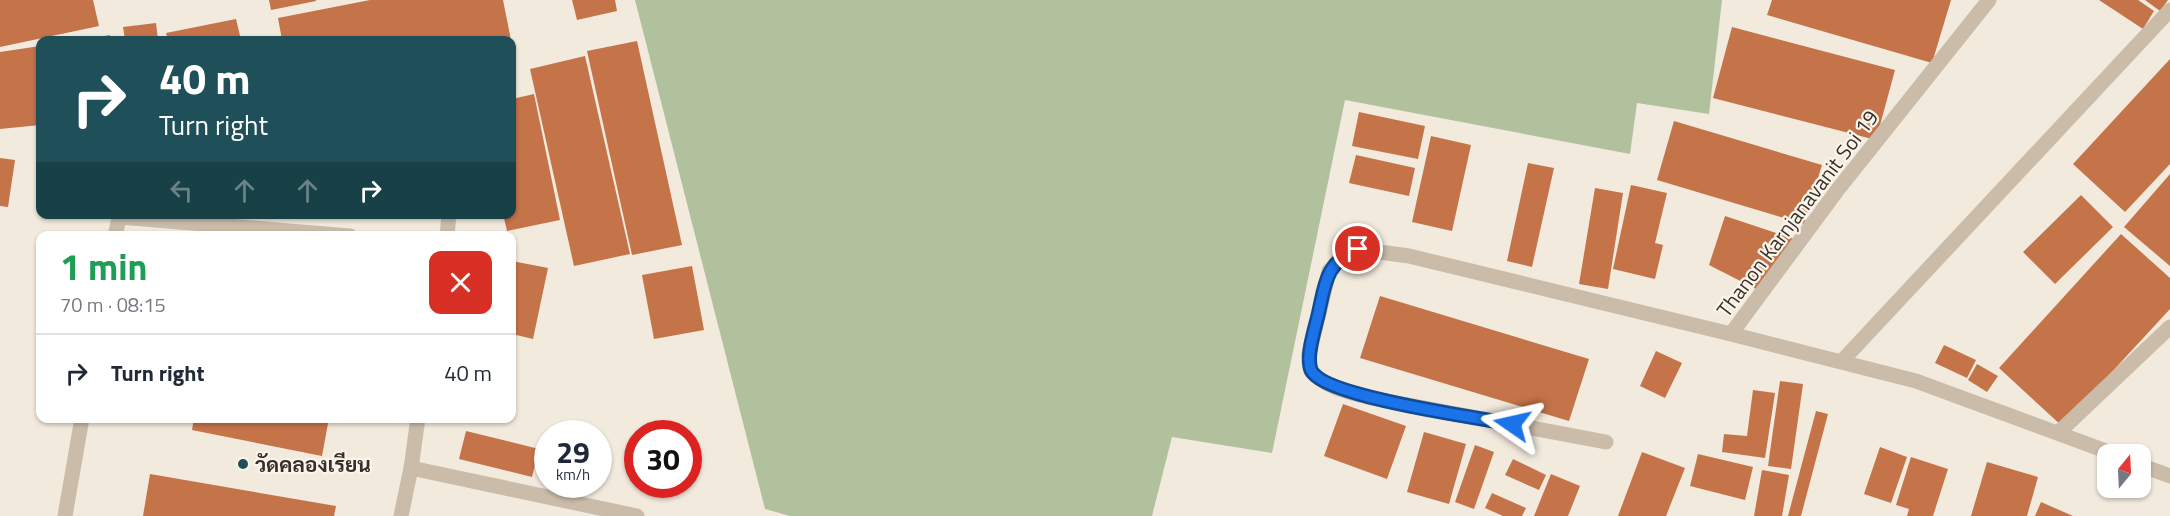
<!DOCTYPE html>
<html lang="en">
<head>
<meta charset="utf-8">
<style>
  :root { --surface:#fff; --page:#f6f6f7; --text:#1f2937; --muted:#747a83; --line:#e0e1e3 }
  body { margin:0; font-family:"Titillium Web",Sarabun,sans-serif; background:var(--page); color:var(--text); height:100vh; display:flex; flex-direction:column; font-size:22px; white-space:nowrap }
  * { box-sizing:border-box; margin:0 }
  p { font-size:20px; color:var(--muted) }
  .icon { flex:none; width:33px; height:33px; fill:none; stroke:currentColor; stroke-width:2; stroke-linecap:round; stroke-linejoin:round }
  .map { position:relative; flex:1; overflow:hidden }
  .sheet { position:absolute; left:36px; top:231px; width:480px; height:192px; display:flex; flex-direction:column; background:var(--surface); border-radius:12px; box-shadow:0 2px 4px #0004 }
  .sheet>* { flex:none }
  .guide { position:absolute; left:36px; top:36px; width:480px; height:183px; border-radius:12px; box-shadow:0 2px 4px #0004; background:#1f5059; color:#fff; overflow:hidden }
  .needle { width:39px; rotate:18deg }
  .controls { position:absolute; left:2097px; top:444px; display:grid; gap:12px }
  .controls a { display:grid; place-items:center; width:54px; height:54px; border-radius:12px; background:var(--surface); box-shadow:0 2px 4px #0004; font-size:30px }
  .speed { position:absolute; left:534px; top:420px; display:flex; gap:12px; font-size:30px; font-weight:700; text-align:center }
  .speed>* { display:grid; place-content:center; width:78px; height:78px; border-radius:50%; background:var(--surface); box-shadow:0 2px 4px #0004; line-height:1 }
  .speed small { font-size:15px; font-weight:400 }
  .speed .limit { border:9px solid #d22; background:#fff; color:#111 }
  .pin { position:absolute; display:grid; place-items:center; width:51px; height:51px; color:#fff; margin:-26px; border:3px solid #fff; border-radius:50%; box-shadow:0 2px 6px #0007 }
  .me { position:absolute; width:66px; margin:-33px; rotate:281deg; stroke-linejoin:round; filter:drop-shadow(0 0 4px #0008) }
  .turn { display:flex; align-items:center; gap:21px; height:126px; padding:0 24px; font-size:27px }
  .turn .icon { width:78px; height:78px; stroke-width:2.5 }
  .turn b { display:block; font-size:42px; line-height:51px }
  .lanes { display:flex; align-items:center; height:57px; padding:0 24px; background:#0003; justify-content:center; gap:30px; direction:ltr }
  .lanes .off { opacity:.35 }
  .round { display:grid; place-items:center; flex:none; width:63px; height:63px; border-radius:12px; background:var(--page) }
  .headline { display:flex; align-items:center; justify-content:space-between; height:102px; padding:0 24px }
  h1 { font-size:36px; font-weight:700; line-height:45px; color:#1e9e55 }
  ul { padding:0; list-style:none }
  li { display:flex; align-items:center; gap:18px; height:78px; padding:0 24px; border-top:2px solid var(--line) }
  li div { flex:1 }
  li b { display:block; font-size:22px }
  li em { font-style:normal }
  .map>svg:first-child { display:block }
</style>
</head>
<body>
<div class="map">
<svg width="2170" height="516" viewBox="0 0 2170 516">
  <rect width="100%" height="100%" fill="#f2eadd"/>
  <path fill="#b2c19d" d="M635,0H1722L1709,114L1637,103L1630,154L1345,100L1272,453L1172,437L1152,516H790L765,509Z"/>
  <path fill="#c57349" d="M0,0H93L99,26L0,47Z
    M269,0H316V1L271,10Z
    M370,0H503L511,40H282L278,18Z
    M572,0H615L617,11L577,20Z
    M1772,0H1951L1932,63L1767,15Z
    M2099,0H2138L2154,11L2143,29Z
    M2145,0H2168L2160,11Z
    M236,19L241,40H168L166,33Z
    M156,23L158,40H125L123,27Z
    M1732,27L1895,70L1876,140L1713,98Z
    M110,35L111,40H86V39Z
    M637,41L682,245L632,255L587,51Z
    M40,46V125L0,129V52Z
    M585,56L630,254L574,266L530,69Z
    M2170,59V164L2125,212L2073,164Z
    M534,94L560,220L507,231L503,214H512V99Z
    M1359,112L1425,126L1418,159L1352,146Z
    M1674,121L1822,165L1804,224L1657,180Z
    M1431,136L1471,145L1452,231L1412,222Z
    M1356,155L1415,168L1409,196L1349,183Z
    M0,158L15,160L8,207L0,206Z
    M1528,163L1554,168L1532,267L1507,261Z
    M2170,174V266L2124,227Z
    M1631,185L1667,193L1655,243L1663,245L1655,279L1613,269Z
    M1595,188L1623,193L1608,289L1579,284Z
    M2081,195L2113,227L2055,284L2023,252Z
    M1725,216L1794,239L1756,289L1709,265Z
    M2121,234L2170,278V309L2062,426L1999,368Z
    M512,261L548,268L533,339L512,334Z
    M692,266L704,330L654,339L642,275Z
    M1380,296L1589,359L1569,421L1360,358Z
    M1944,345L1976,360L1967,378L1935,363Z
    M1656,351L1682,363L1665,398L1640,386Z
    M1977,364L1998,376L1987,392L1968,380Z
    M1780,381L1803,384L1791,469L1768,466Z
    M1753,390L1775,393L1765,458L1722,452L1724,434L1747,436Z
    M1343,404L1406,426L1387,479L1324,456Z
    M1816,411L1828,414L1801,516H1788Z
    M194,418H329L322,456L192,430Z
    M466,431L539,449L532,477L459,459Z
    M1424,432L1466,444L1449,504L1407,492Z
    M1475,445L1494,452L1474,509L1455,502Z
    M1880,447L1907,457L1891,503L1864,494Z
    M1642,452L1685,468L1666,516H1618Z
    M1698,454L1753,467L1745,500L1690,486Z
    M1911,457L1948,469L1933,516H1907L1909,509L1896,505Z
    M1513,459L1546,475L1539,490L1505,475Z
    M1987,462L2038,477L2027,516H1971Z
    M1762,470L1789,475L1782,516H1754Z
    M150,474L336,506L334,516H143Z
    M1551,474L1580,486L1568,516H1534Z
    M1492,493L1526,508L1522,516H1503L1485,508Z
    M2041,502L2073,516H2035Z"/>
  <g fill="none" stroke-linecap="round" stroke-linejoin="round">
    <path stroke="#cabca9" stroke-width="15" d="M119,217L350,236
      M115,236L120,214
      M447,236L449,214
      M65,516L82,418
      M401,516L411,468L418,418"/>
    <path stroke="#cabca9" stroke-width="15" d="M1731,334L1839,188L1989,0
      M1841,362L2170,10
      M2058,433L2170,327
      M1606,442L1371,398C1350,392 1326,388 1311,371L1309,354L1322,301L1329,271L1336,263L1349,252L1357,249L1409,256L1731,334L1916,381L2114,454
      M2140,465L2170,476
      M411,468L637,516"/>
  </g>
  <g fill="none" stroke-linecap="round" stroke-linejoin="round">
    <defs>
      <path id="route" d="M1358,249C1327,261 1325,283 1319,311C1316,326 1305,356 1311,370C1323,397 1479,418 1512,424"/>
    </defs>
    <use href="#route" stroke="#114b97" stroke-width="15"/>
    <use href="#route" stroke="#1a73e8" stroke-width="10"/>
  </g>
  <circle fill="#1f5059" stroke="#faf4ea" stroke-width="2" cx="243" cy="464" r="6"/>
  <g text-anchor="middle" dominant-baseline="central" stroke-width="4.5" stroke-linejoin="round" paint-order="stroke">
    <g font-size="21" fill="#382f29" stroke="#faf4ea">
      <text transform="translate(1797 213) rotate(-53)">Thanon Karnjanavanit Soi 19</text>
    </g>
    <g font-size="21" font-weight="bold" fill="#382f29" stroke="#faf4ea" text-anchor="start">
      <text x="255" y="464">วัดคลองเรียน</text>
    </g>
  </g>
</svg>
<div class="controls">
<a><svg class="needle" viewBox="-14 -14 28 28"><path d="M0-13l5 13h-10z" fill="#e53935"/><path d="M0 13l5-13h-10z" fill="#747a83"/></svg></a>
</div>
<div class="speed"><div>29<small>km/h</small></div><div class="limit">30</div></div>
<div class="pin" style="left:1358px;top:249px;background:#d93025"><svg class="icon" aria-label="arrive" viewBox="0 0 24 24"><path d="M6 21V4h12l-3 4 3 4H6"/></svg></div>
<svg class="me" style="left:1512px;top:424px" viewBox="-20 -20 40 40"><path d="M0-17L14 15 0 8-14 15z" fill="#1a73e8" stroke="#fff" stroke-width="4"/></svg>
<div class="guide">
<div class="turn"><svg class="icon" aria-label="right" viewBox="0 0 24 24"><path d="M7 20v-9h11M14 6l5 5-5 5"/></svg><div><b>40 m</b>Turn right</div></div>
<div class="lanes"><svg class="icon off" aria-label="left" viewBox="0 0 24 24"><path d="M17 20v-9H6M10 6l-5 5 5 5"/></svg><svg class="icon off" aria-label="ahead" viewBox="0 0 24 24"><path d="M12 20V5M6 11l6-6 6 6"/></svg><svg class="icon off" aria-label="ahead" viewBox="0 0 24 24"><path d="M12 20V5M6 11l6-6 6 6"/></svg><svg class="icon" aria-label="right" viewBox="0 0 24 24"><path d="M7 20v-9h11M14 6l5 5-5 5"/></svg></div>
</div>
<section class="sheet">
<div class="headline"><div><h1>1 min</h1><p>70 m · 08:15</p></div><a class="round" style="background:#d93025;color:#fff"><svg class="icon" aria-label="close" viewBox="0 0 24 24"><path d="M6 6l12 12M18 6L6 18"/></svg></a></div>
<ul>
<li><svg class="icon" aria-label="right" viewBox="0 0 24 24"><path d="M7 20v-9h11M14 6l5 5-5 5"/></svg><div><b>Turn right</b></div><em>40 m</em></li>
</ul>
</section>
</div>
</body>
</html>
